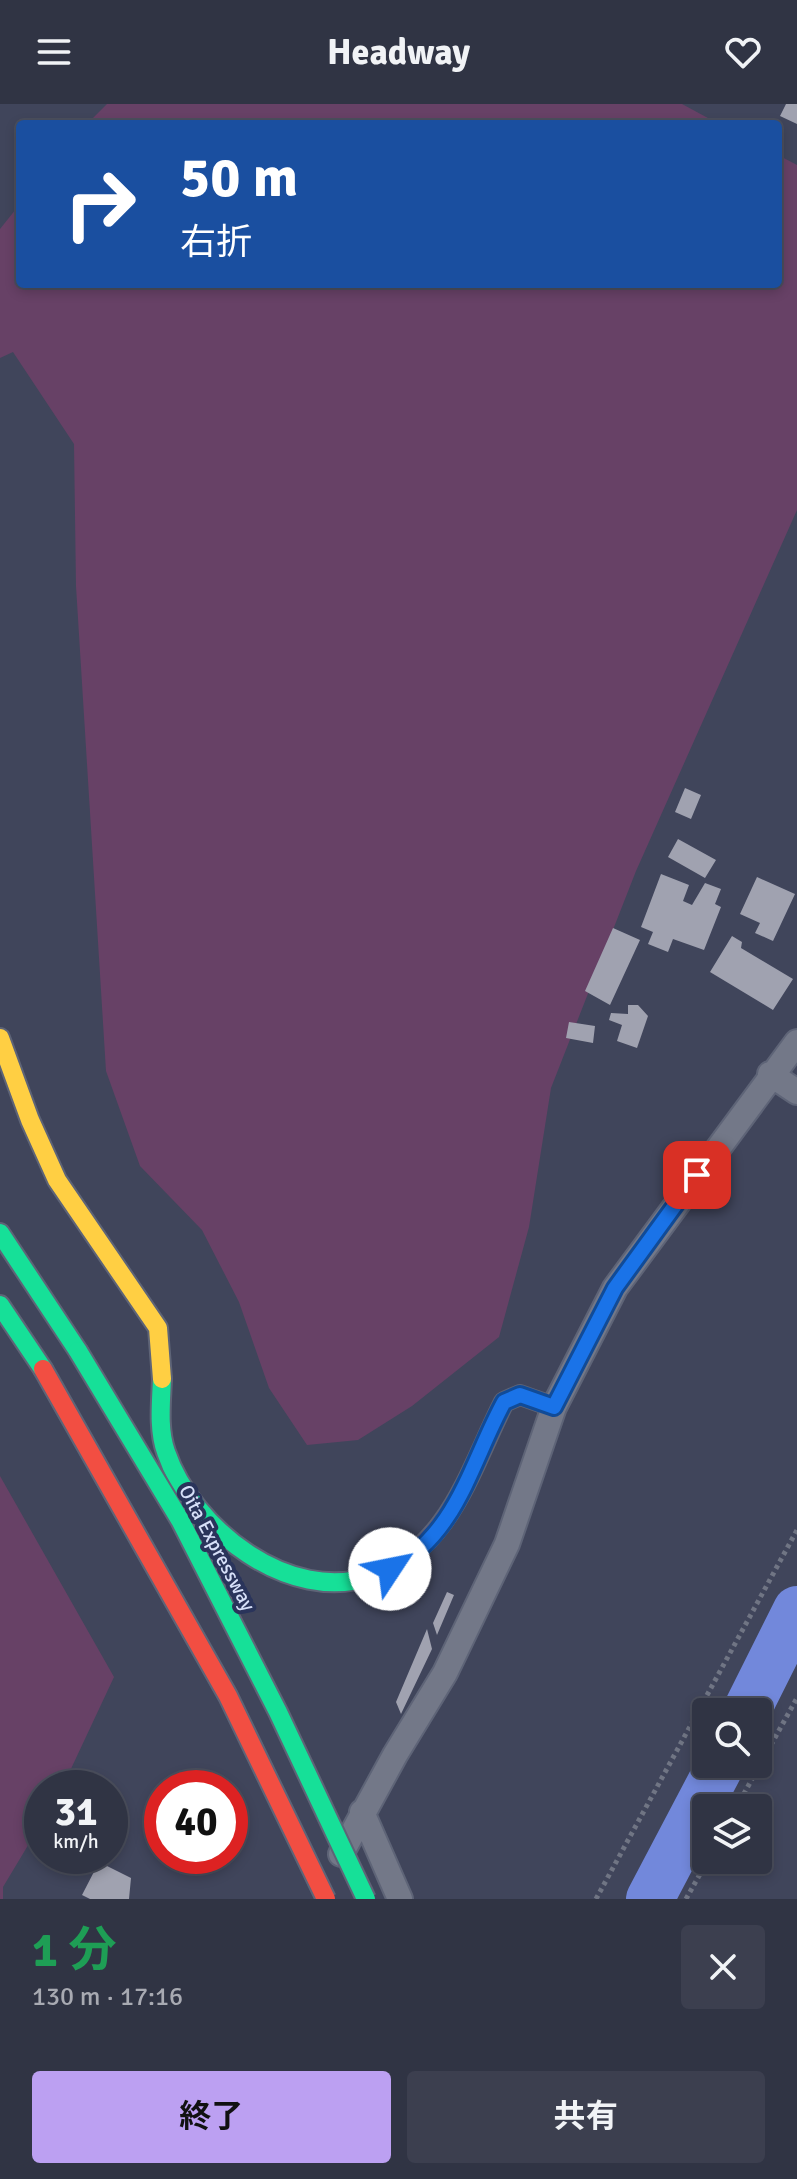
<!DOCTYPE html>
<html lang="ja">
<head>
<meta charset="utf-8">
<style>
  :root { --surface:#303444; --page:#3c3f4f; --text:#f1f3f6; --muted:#a8aab2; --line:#4b4f5d; --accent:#bca0f2 }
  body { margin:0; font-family:Signika,"Noto Sans JP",sans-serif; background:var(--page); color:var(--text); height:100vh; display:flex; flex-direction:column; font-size:30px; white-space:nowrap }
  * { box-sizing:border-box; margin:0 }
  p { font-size:26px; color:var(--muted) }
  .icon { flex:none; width:44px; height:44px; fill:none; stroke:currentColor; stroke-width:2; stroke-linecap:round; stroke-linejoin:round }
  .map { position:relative; height:1795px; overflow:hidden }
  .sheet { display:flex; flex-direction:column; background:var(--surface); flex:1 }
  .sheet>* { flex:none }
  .top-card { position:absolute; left:16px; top:16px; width:766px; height:168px; border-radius:8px; box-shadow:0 4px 12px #0003,0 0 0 2px var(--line); background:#1a4fa0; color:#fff; overflow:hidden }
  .controls { position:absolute; left:692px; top:1594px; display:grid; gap:16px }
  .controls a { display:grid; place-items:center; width:80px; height:80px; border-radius:8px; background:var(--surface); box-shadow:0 4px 12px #0003,0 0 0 2px var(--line); font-size:40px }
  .speed { position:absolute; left:24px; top:1666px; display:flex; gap:16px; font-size:40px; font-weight:700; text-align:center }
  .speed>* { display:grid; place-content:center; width:104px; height:104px; border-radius:50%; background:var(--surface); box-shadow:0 4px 12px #0003,0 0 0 2px var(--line); line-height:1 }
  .speed small { font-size:20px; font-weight:400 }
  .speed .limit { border:12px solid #d22; background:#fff; color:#111 }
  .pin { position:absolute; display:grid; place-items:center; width:68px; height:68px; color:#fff; margin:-34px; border-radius:16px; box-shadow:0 4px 12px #0006 }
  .me { position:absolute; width:88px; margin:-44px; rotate:56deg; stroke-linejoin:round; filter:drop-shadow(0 0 6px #0008) }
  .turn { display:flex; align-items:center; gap:28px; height:168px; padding:0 32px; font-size:36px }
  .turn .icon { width:104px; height:104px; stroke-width:2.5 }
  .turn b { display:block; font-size:56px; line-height:68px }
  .round { display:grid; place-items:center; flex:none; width:84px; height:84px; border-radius:8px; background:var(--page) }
  .head { display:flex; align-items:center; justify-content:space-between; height:136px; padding:0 32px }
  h1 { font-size:48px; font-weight:700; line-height:60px; color:#1e9e55 }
  .action { display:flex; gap:16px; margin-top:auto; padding:16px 32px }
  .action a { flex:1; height:92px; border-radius:8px; background:var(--accent); color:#111; font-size:32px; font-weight:700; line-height:92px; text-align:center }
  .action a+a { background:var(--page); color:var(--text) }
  header { display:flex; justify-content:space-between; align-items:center; height:104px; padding:0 32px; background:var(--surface); font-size:36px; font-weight:700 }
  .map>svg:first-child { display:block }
</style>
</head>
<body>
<header><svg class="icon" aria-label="menu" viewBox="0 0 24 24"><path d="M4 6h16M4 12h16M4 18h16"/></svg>Headway<svg class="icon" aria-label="heart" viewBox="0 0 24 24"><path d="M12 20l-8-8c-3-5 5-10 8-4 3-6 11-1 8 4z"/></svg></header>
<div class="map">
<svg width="797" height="1795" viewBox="0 0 797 1795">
  <rect width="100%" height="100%" fill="#40455b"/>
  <path fill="#674166" d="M107,0H682L719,20H87Z
    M778,51L797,61V406L636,767L551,984L529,1123L499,1233L412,1302L358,1336L307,1341L269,1284L239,1198L202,1126L140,1062L106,967L76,482L74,340L13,248L0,254V125L20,100V180H778Z
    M0,1372L114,1573L62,1684H42V1718L3,1783V1795H0Z"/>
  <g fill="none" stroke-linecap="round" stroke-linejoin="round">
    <path stroke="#7288db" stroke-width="48" d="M746,1608L797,1506
      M650,1795L721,1660"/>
  </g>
  <path fill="#a0a2b0" d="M786,0H797V20L780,12Z
    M685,684L701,691L691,715L675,708Z
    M678,735L716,756L705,774L668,753Z
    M661,770L689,781L683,797L692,801L705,779L721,785L715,800L721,803L704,846L673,835L668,848L648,840L653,828L641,823Z
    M757,773L795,790L773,837L755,829L760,819L740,810Z
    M613,824L640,836L610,901L585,887Z
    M732,832L742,838L741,844L793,875L773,906L710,868Z
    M628,901H638L648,912L637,944L617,937L622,921L609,916L611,909L628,910Z
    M569,918L595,922L593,939L566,934Z
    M447,1488L454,1491L437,1531L433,1519Z
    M427,1525L432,1545L401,1610L396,1598Z
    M99,1758L131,1774L129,1795H90L82,1791Z"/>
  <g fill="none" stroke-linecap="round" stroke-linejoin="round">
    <defs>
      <path id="street" d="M770,970L797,988
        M362,1708L400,1795
        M341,1750L395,1651L445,1569L507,1440L554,1303L615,1184L797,938"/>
      <path id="fast" d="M0,1129L78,1247
        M0,1201L43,1265
        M162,1275C161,1299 158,1326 166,1348C192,1425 290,1501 372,1472"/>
      <path id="slow" d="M0,934L30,1016L57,1076L158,1224L162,1275"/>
      <path id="jam" d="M372,1472C450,1445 470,1365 504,1298L520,1291L554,1303"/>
    </defs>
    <use href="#street" stroke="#5e6477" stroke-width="28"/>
    <use href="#fast" stroke="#5e6477" stroke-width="22"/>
    <use href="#slow" stroke="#5e6477" stroke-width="22"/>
    <use href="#jam" stroke="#5e6477" stroke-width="22"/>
    <path stroke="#707584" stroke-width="5" stroke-dasharray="4 4" stroke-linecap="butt" d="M736,1704L797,1594
      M596,1795L797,1426
      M686,1795L708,1756"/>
    <use href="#street" stroke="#737888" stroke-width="24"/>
    <use href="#fast" stroke="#16e098" stroke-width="18"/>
    <use href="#slow" stroke="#ffcf43" stroke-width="18"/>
    <use href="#jam" stroke="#f24e42" stroke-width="18"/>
    <defs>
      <path id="fast-bridge" d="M78,1247L180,1416L278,1608L366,1795"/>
      <path id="jam-bridge" d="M43,1265L228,1592L326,1795"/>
    </defs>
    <use href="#fast-bridge" stroke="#5e6477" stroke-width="22" stroke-linecap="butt"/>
    <use href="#jam-bridge" stroke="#5e6477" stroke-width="22" stroke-linecap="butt"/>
    <use href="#fast-bridge" stroke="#16e098" stroke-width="18"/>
    <use href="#jam-bridge" stroke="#f24e42" stroke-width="18"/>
  </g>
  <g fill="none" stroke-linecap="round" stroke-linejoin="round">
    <defs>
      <path id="route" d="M390,1465C457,1432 471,1358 504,1298L520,1291L554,1303L615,1184L697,1071"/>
    </defs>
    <use href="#route" stroke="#114b97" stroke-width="20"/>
    <use href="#route" stroke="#1a73e8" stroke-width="14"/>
  </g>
  <g text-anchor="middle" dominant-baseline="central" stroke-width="8" stroke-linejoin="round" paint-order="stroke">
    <g font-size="20" fill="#d7e0f9" stroke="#2a345b">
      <text transform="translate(217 1444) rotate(62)">Oita Expressway</text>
    </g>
  </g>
</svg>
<div class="controls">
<a><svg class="icon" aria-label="search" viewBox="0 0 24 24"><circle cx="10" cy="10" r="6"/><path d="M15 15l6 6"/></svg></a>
<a><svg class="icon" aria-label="layers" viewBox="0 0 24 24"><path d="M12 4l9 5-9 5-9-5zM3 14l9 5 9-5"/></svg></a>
</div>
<div class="speed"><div>31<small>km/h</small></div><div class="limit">40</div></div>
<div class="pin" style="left:697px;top:1071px;background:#d93025"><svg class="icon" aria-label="arrive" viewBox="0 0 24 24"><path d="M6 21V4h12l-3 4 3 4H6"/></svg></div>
<svg class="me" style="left:390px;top:1465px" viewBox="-20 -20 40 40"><circle r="19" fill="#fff"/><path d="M0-13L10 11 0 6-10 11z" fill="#1a73e8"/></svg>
<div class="top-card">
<div class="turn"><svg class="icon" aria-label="right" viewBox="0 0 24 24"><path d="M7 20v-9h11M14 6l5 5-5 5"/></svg><div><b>50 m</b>右折</div></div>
</div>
</div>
<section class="sheet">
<div class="head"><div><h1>1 分</h1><p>130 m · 17:16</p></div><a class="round"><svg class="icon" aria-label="close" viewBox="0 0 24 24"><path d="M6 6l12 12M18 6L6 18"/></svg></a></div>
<div class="action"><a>終了</a><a>共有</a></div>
</section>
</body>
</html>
